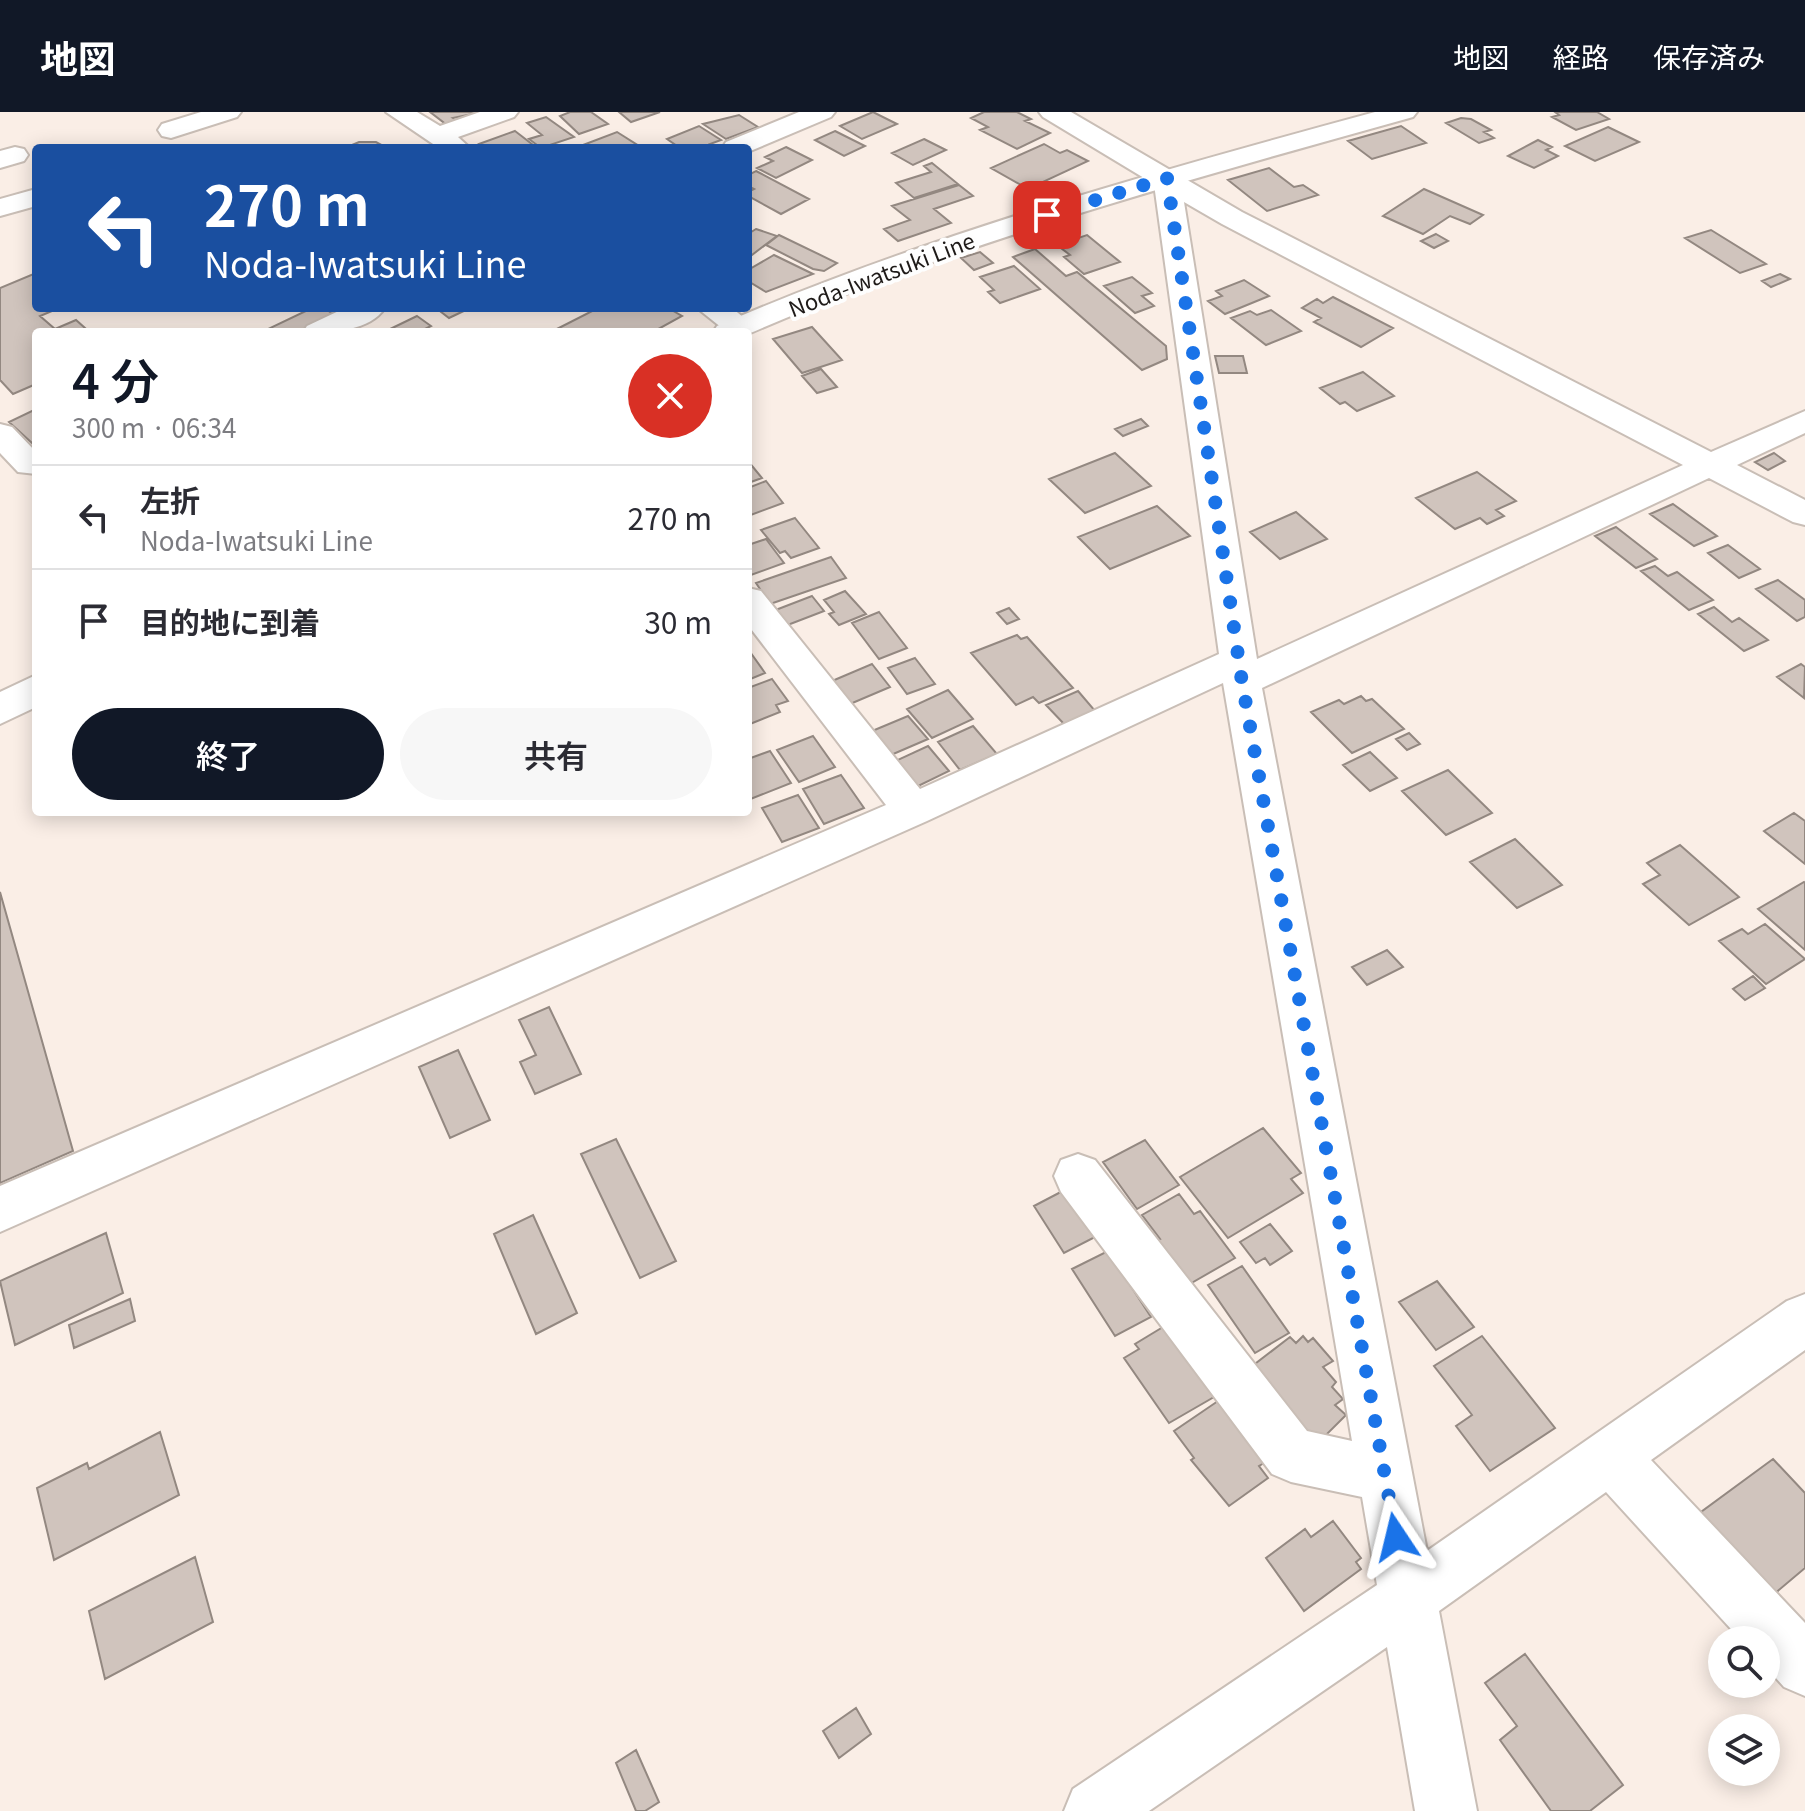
<!DOCTYPE html>
<html lang="ja">
<head>
<meta charset="utf-8">
<style>
  :root { --surface:#fff; --page:#f7f7f7; --text:#2b2b33; --muted:#7c7c81; --line:#e1e1e2; --accent:#111827 }
  body { margin:0; font-family:Georgia,"Noto Sans JP",serif; background:var(--page); color:var(--text); height:100vh; display:flex; flex-direction:column; font-size:30px; white-space:nowrap }
  * { box-sizing:border-box; margin:0 }
  p { font-size:26px; color:var(--muted) }
  .icon { flex:none; width:44px; height:44px; fill:none; stroke:currentColor; stroke-width:2; stroke-linecap:round; stroke-linejoin:round }
  .map { position:relative; flex:1; overflow:hidden }
  .details { position:absolute; left:32px; top:216px; width:720px; height:488px; display:flex; flex-direction:column; background:var(--surface); border-radius:8px; box-shadow:0 4px 20px #0003 }
  .details>* { flex:none }
  .banner { position:absolute; left:32px; top:32px; width:720px; height:168px; border-radius:8px; box-shadow:0 4px 20px #0003; background:#1a4fa0; color:#fff; overflow:hidden }
  .buttons { position:absolute; left:1708px; top:1514px; display:grid; gap:16px }
  .buttons a { display:grid; place-items:center; width:72px; height:72px; border-radius:50%; background:var(--surface); box-shadow:0 4px 20px #0003; font-size:40px }
  .pin { position:absolute; display:grid; place-items:center; width:68px; height:68px; color:#fff; margin:-34px; border-radius:16px; box-shadow:0 4px 12px #0006 }
  .me { position:absolute; width:88px; margin:-44px; rotate:350deg; stroke-linejoin:round; filter:drop-shadow(0 0 6px #0008) }
  .turn { display:flex; align-items:center; gap:28px; height:168px; padding:0 40px; font-size:36px }
  .turn .icon { width:104px; height:104px; stroke-width:2.5 }
  .turn b { display:block; font-size:56px; line-height:68px }
  .round { display:grid; place-items:center; flex:none; width:84px; height:84px; border-radius:42px; background:var(--page) }
  .head { display:flex; align-items:center; justify-content:space-between; height:136px; padding:0 40px }
  h1 { font-size:48px; font-weight:600; line-height:60px; color:var(--accent) }
  .primary-button { display:flex; gap:16px; margin-top:auto; padding:16px 40px }
  .primary-button a { flex:1; height:92px; border-radius:48px; background:var(--accent); color:#fff; font-size:32px; font-weight:600; line-height:92px; text-align:center }
  .primary-button a+a { background:var(--page); color:var(--text) }
  ul { padding:0; list-style:none }
  li { display:flex; align-items:center; gap:24px; height:104px; padding:0 40px; border-top:2px solid var(--line) }
  li div { flex:1 }
  li b { display:block; font-size:30px }
  li em { font-style:normal }
  header { display:flex; align-items:center; gap:48px; box-sizing:border-box; height:112px; padding:0 40px; background:var(--accent); color:#fff }
  header strong { font-size:38px }
  nav { display:flex; gap:44px; margin-inline-start:auto; font-size:28px }
  .map>svg:first-child { display:block }
</style>
</head>
<body>
<header>
<strong>地図</strong>
<nav><a>地図</a><a>経路</a><a>保存済み</a></nav>
</header>
<div class="map">
<svg width="1805" height="1699" viewBox="0 0 1805 1699">
  <rect width="100%" height="100%" fill="#faeee6"/>
  <path fill="#d0c4bd" stroke="#938881" stroke-width="2" d="M430,0H482L453,6L458,9L447,13Z
    M570,0H591L608,12L579,22L560,4Z
    M619,0H660L631,10Z
    M873,0L897,12L862,27L840,14Z
    M984,0H1017L1031,7L1025,9L1050,21L1017,37L980,18L988,15L971,6Z
    M1555,0H1597L1609,7L1576,18L1552,5L1559,3Z
    M739,3L758,15L726,27L703,12Z
    M546,5L574,25L541,36L529,27L542,23L527,11Z
    M1461,6L1471,7L1491,18L1484,20L1494,26L1479,31L1446,11Z
    M699,14L721,28L710,32L716,36H680L667,27Z
    M1401,14L1426,31L1372,47L1348,29Z
    M1608,15L1639,30L1595,49L1565,34Z
    M515,19L537,36H483L479,32Z
    M835,19L865,34L844,44L815,28Z
    M617,20L639,34L588,36L583,33Z
    M924,27L946,38L913,53L892,41Z
    M1538,28L1552,35L1546,38L1558,44L1534,56L1508,44Z
    M359,30H376L387,36H345Z
    M1044,32L1060,41L1067,38L1088,49L1028,77L991,56Z
    M786,35L812,48L776,66L757,56L773,49L765,45Z
    M932,51L958,72L914,86L896,71L931,60L924,54Z
    M1269,56L1294,75L1303,73L1318,83L1267,99L1228,68Z
    M756,59L809,87L781,102L748,84V80L754,77L748,74V63Z
    M959,73L973,84L934,97L951,111L898,129L884,117L910,108L892,94Z
    M1424,77L1483,103L1470,112L1450,104L1423,122L1383,104Z
    M756,117L777,124L748,146V122Z
    M1711,118L1766,152L1740,161L1685,126Z
    M1436,122L1448,129L1434,136L1421,129Z
    M779,123L837,151L824,159L813,157L766,133Z
    M1087,123L1120,150L1084,162L1064,145L1070,143L1057,133Z
    M1035,137L1066,164L1077,160L1166,234L1167,247L1142,258L1013,145Z
    M980,140L993,151L974,158L961,146Z
    M774,143L813,162L766,180L748,169V158Z
    M1014,154L1040,177L1000,191L988,180L994,178L980,165Z
    M36,161V196H59L40,204L55,217L76,208L85,216L76,220H36V272L13,282L0,268V176Z
    M1780,162L1790,167L1771,175L1762,169Z
    M1132,165L1152,181L1142,184L1154,194L1135,201L1104,174Z
    M1244,168L1269,184L1225,202L1208,189L1222,184L1216,179Z
    M1333,185L1393,216L1361,235L1314,210L1321,206L1302,196L1317,187L1323,191Z
    M312,196H324L339,206L310,220H273L268,217Z
    M436,196H470L449,206Z
    M598,196H668L682,204L653,220H551Z
    M1271,198L1301,219L1266,233L1231,206L1250,199L1257,203Z
    M417,204L431,214L419,220H384Z
    M812,215L842,248L802,261L773,227Z
    M1215,244H1243L1247,261H1219Z
    M821,257L837,275L817,281L802,264Z
    M1363,260L1394,284L1357,299L1345,290L1340,292L1320,276Z
    M34,298L36,329L32,331L9,310Z
    M1141,307L1148,314L1123,324L1115,317Z
    M1115,341L1151,374L1085,401L1049,367Z
    M1774,341L1785,349L1768,358L1755,350Z
    M748,349L762,366L748,371Z
    M1477,360L1516,389L1496,398L1504,404L1487,412L1480,406L1455,417L1416,386Z
    M766,369L783,391L748,404V376Z
    M1673,392L1717,424L1694,434L1650,402Z
    M1157,394L1190,424L1110,457L1078,425Z
    M1296,400L1327,427L1280,447L1250,420Z
    M795,406L819,436L791,446L785,439L780,441L761,418Z
    M1616,415L1657,447L1636,456L1595,424Z
    M766,427L784,451L748,464V433Z
    M1728,433L1760,457L1739,466L1708,441Z
    M831,445L846,466L770,492L756,471Z
    M1655,454L1668,464L1677,460L1713,488L1689,498L1641,459Z
    M1778,468L1805,488V505L1797,509L1756,477Z
    M845,479L866,502L839,513L829,502L834,500L824,488Z
    M812,484L824,499L785,514L773,499Z
    M1714,495L1732,510L1739,506L1768,528L1744,539L1698,502Z
    M1009,496L1019,507L1007,512L997,501Z
    M879,500L907,536L879,547L852,511Z
    M1017,523L1021,527L1027,525L1073,576L1039,591L1033,585L1016,593L971,541Z
    M748,537L765,561L748,568Z
    M915,546L935,572L907,582L888,556Z
    M872,552L890,575L843,595L825,572Z
    M1801,552L1805,555L1804,586L1777,565Z
    M772,567L788,589L776,593L780,600L750,612L748,576Z
    M948,578L973,607L932,626L907,597Z
    M1078,579L1096,600L1065,613L1046,593Z
    M1361,584L1366,589L1372,587L1404,617L1352,641L1311,600L1339,588L1344,592Z
    M908,604L928,627L884,646L865,622Z
    M973,614L997,642L960,658L938,630Z
    M1409,621L1420,632L1407,638L1396,627Z
    M813,624L835,655L799,670L777,638Z
    M928,634L949,659L910,678L889,652Z
    M770,639L791,671L748,688V647Z
    M1370,640L1397,666L1370,679L1343,653Z
    M1448,658L1492,701L1446,723L1402,679Z
    M841,663L864,696L824,712L803,677Z
    M798,683L819,716L782,730L762,696Z
    M1794,701L1805,709V752L1764,719Z
    M1515,727L1562,773L1517,796L1470,750Z
    M1680,733L1739,785L1689,813L1643,772L1660,763L1647,751Z
    M1804,770L1805,771V838L1758,797Z
    M0,780L73,1039L0,1071Z
    M1765,812L1805,847L1766,872L1719,829L1742,817L1748,822Z
    M1387,838L1403,855L1367,873L1352,855Z
    M1753,864L1765,876L1745,888L1733,877Z
    M549,895L581,962L535,982L520,950L536,943L519,908Z
    M458,938L490,1008L450,1026L419,955Z
    M1263,1016L1301,1061L1291,1067L1303,1081L1228,1126L1180,1065Z
    M616,1027L676,1149L640,1166L581,1042Z
    M1145,1028L1179,1073L1137,1097L1103,1050Z
    M1078,1071L1097,1124L1064,1141L1034,1094Z
    M1179,1082L1194,1102L1200,1099L1235,1146L1188,1173L1156,1128L1160,1127L1142,1103Z
    M533,1103L577,1201L536,1222L494,1122Z
    M1270,1112L1292,1139L1270,1153L1265,1146L1256,1151L1240,1130Z
    M106,1121L123,1181L15,1233L0,1169Z
    M1108,1139L1151,1205L1115,1224L1072,1157Z
    M1242,1154L1289,1221L1255,1241L1208,1173Z
    M1437,1169L1474,1215L1436,1238L1399,1190Z
    M130,1187L135,1209L74,1236L69,1213Z
    M1163,1215L1214,1285L1169,1311L1124,1246L1139,1237L1135,1232Z
    M1303,1224L1308,1230L1313,1226L1333,1249L1323,1255L1336,1270L1332,1275L1343,1287L1335,1293L1346,1303L1323,1326L1300,1320L1251,1255L1290,1225L1296,1231Z
    M1482,1224L1555,1316L1490,1359L1456,1314L1472,1303L1434,1254Z
    M1218,1289L1264,1351L1259,1354L1268,1366L1229,1394L1191,1348L1194,1346L1174,1319Z
    M160,1320L179,1383L54,1448L37,1376L87,1351L89,1357Z
    M1773,1347L1805,1381V1456L1773,1483L1701,1400Z
    M1333,1409L1361,1446L1356,1450L1361,1457L1304,1499L1266,1446L1305,1417L1311,1425Z
    M195,1445L213,1510L105,1567L89,1499Z
    M1525,1542L1623,1673L1590,1699H1551L1500,1628L1517,1614L1485,1571Z
    M856,1596L871,1622L839,1646L823,1619Z
    M636,1638L659,1690L645,1699H636L616,1651Z"/>
  <g fill="none" stroke-linecap="round" stroke-linejoin="round">
    <defs>
      <path id="minor" d="M201,0H241L237,5L171,26L162,24L158,18L162,12Z
        M386,0H417L440,14L480,0H518L514,5L458,25L470,36H439Z
        M799,0H835L831,5L748,40V36H722L726,30Z
        M1039,0H1071L1242,100L1711,340L1805,299V321L1737,353L1805,388V413L1793,410L1709,366L1262,576L1427,1439L1787,1189L1805,1182V1238L1651,1348L1805,1511V1584L1784,1575L1766,1555V1528H1741L1606,1380L1439,1499L1477,1699H1415L1387,1535L1149,1699H1064L1073,1677L1377,1473L1362,1385L1291,1370L1272,1362L1061,1080L1054,1064L1061,1048L1078,1042L1095,1048L1307,1319L1352,1329L1223,571L927,709L0,1120V1074L886,693L748,513V476L761,479L920,677L1219,542L1154,72L1043,5ZM1184,90L1222,112L1683,353L1257,547Z
        M15,35L24,37L28,43L24,49L0,56V39Z
        M36,77V94L0,104V87Z
        M345,196H385C368,221 329,220 303,220L307,214Z
        M697,196H732L755,215L748,222L727,220Z
        M0,312L12,315L36,340V362L18,360L0,341Z"/>
      <path id="major" d="M1375,0H1417L1413,5C1188,68 963,129 748,222V220H713L717,214C930,122 1151,61 1375,0Z
        M36,563V595L0,612V580Z"/>
    </defs>
    <use href="#minor" stroke="#c9beb6" stroke-width="4"/>
    <use href="#major" stroke="#c9beb6" stroke-width="4"/>
    <use href="#minor" fill="#fff" fill-rule="evenodd"/>
    <use href="#major" fill="#fff" fill-rule="evenodd"/>
  </g>
  <g fill="none" stroke-linecap="round" stroke-linejoin="round">
    <path stroke="#1a73e8" stroke-width="14" stroke-dasharray="0 25.2" d="M1047,103L1167,66L1242,570L1396,1425"/>
  </g>
  <g text-anchor="middle" dominant-baseline="central" stroke-width="8" stroke-linejoin="round" paint-order="stroke">
    <g font-size="22" fill="#1e1a18" stroke="#fefefe">
      <text transform="translate(881 161) rotate(-21)">Noda-Iwatsuki Line</text>
    </g>
  </g>
</svg>
<div class="buttons">
<a><svg class="icon" aria-label="search" viewBox="0 0 24 24"><circle cx="10" cy="10" r="6"/><path d="M15 15l6 6"/></svg></a>
<a><svg class="icon" aria-label="layers" viewBox="0 0 24 24"><path d="M12 4l9 5-9 5-9-5zM3 14l9 5 9-5"/></svg></a>
</div>
<div class="pin" style="left:1047px;top:103px;background:#d93025"><svg class="icon" aria-label="arrive" viewBox="0 0 24 24"><path d="M6 21V4h12l-3 4 3 4H6"/></svg></div>
<svg class="me" style="left:1396px;top:1425px" viewBox="-20 -20 40 40"><path d="M0-17L14 15 0 8-14 15z" fill="#1a73e8" stroke="#fff" stroke-width="4"/></svg>
<div class="banner">
<div class="turn"><svg class="icon" aria-label="left" viewBox="0 0 24 24"><path d="M17 20v-9H6M10 6l-5 5 5 5"/></svg><div><b>270 m</b>Noda-Iwatsuki Line</div></div>
</div>
<section class="details">
<div class="head"><div><h1>4 分</h1><p>300 m · 06:34</p></div><a class="round" style="background:#d93025;color:#fff"><svg class="icon" aria-label="close" viewBox="0 0 24 24"><path d="M6 6l12 12M18 6L6 18"/></svg></a></div>
<ul>
<li><svg class="icon" aria-label="left" viewBox="0 0 24 24"><path d="M17 20v-9H6M10 6l-5 5 5 5"/></svg><div><b>左折</b><p>Noda-Iwatsuki Line</p></div><em>270 m</em></li>
<li><svg class="icon" aria-label="arrive" viewBox="0 0 24 24"><path d="M6 21V4h12l-3 4 3 4H6"/></svg><div><b>目的地に到着</b></div><em>30 m</em></li>
</ul>
<div class="primary-button"><a>終了</a><a>共有</a></div>
</section>
</div>
</body>
</html>
